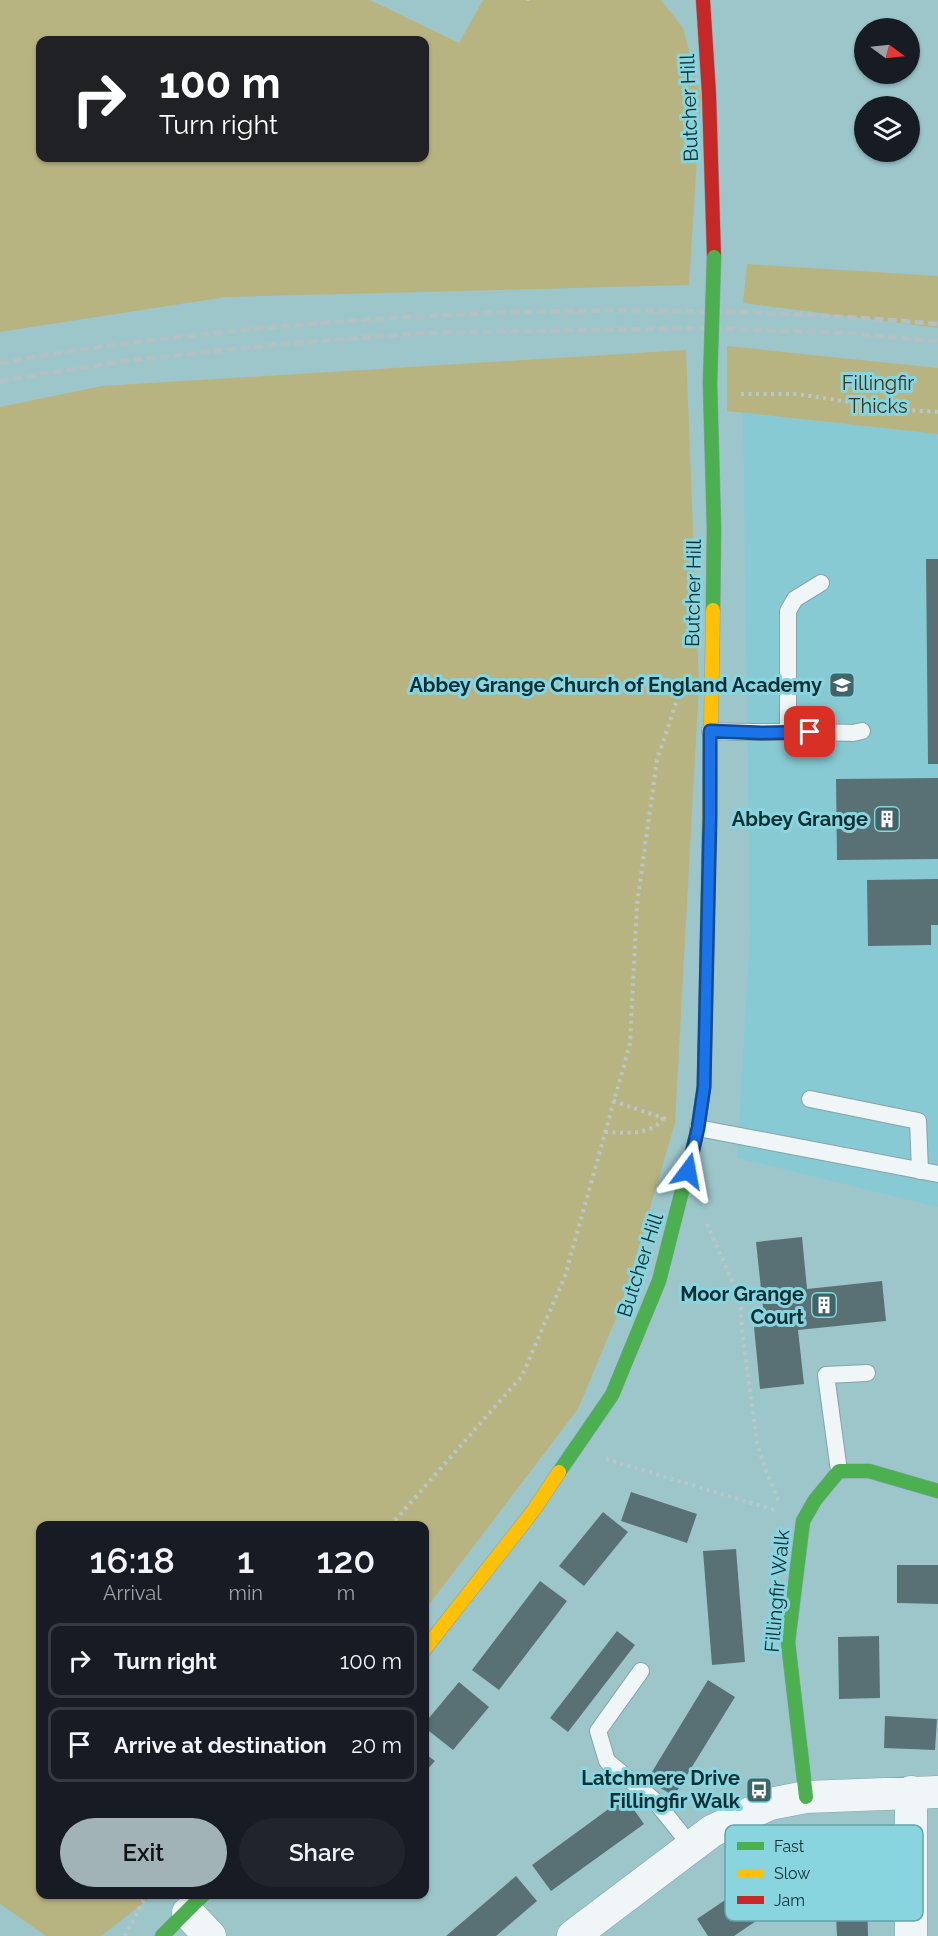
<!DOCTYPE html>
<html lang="en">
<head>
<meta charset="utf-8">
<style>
  :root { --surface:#171b24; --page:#20242c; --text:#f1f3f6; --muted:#9ea1a6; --line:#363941; --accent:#a1b3b6 }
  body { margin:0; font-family:Raleway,sans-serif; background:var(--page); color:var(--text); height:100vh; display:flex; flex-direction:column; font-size:22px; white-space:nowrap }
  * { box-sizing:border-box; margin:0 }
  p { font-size:20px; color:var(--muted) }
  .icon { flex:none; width:33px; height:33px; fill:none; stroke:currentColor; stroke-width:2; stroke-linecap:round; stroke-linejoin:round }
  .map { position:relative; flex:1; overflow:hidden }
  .panel { position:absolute; left:36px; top:1521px; width:393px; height:378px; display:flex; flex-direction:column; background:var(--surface); border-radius:12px; box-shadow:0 2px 4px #0004 }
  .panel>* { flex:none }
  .banner { position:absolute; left:36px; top:36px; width:393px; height:126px; border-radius:12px; box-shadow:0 2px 4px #0004; background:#202124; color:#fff; overflow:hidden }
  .needle { width:39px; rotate:105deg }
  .buttons { position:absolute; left:854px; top:18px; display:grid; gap:12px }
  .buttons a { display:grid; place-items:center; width:66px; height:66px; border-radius:50%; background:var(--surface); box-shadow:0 2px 4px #0004; font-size:30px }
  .pin { position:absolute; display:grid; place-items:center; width:51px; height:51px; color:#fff; margin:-26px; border-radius:12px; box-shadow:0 3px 9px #0006 }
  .me { position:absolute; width:66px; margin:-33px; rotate:13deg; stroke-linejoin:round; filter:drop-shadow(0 0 4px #0008) }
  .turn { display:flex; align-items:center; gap:21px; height:126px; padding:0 24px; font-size:27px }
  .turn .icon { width:78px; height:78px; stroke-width:2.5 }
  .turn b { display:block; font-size:42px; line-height:51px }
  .eta { display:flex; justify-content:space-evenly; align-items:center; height:102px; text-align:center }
  .eta b { font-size:36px; font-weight:600; line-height:42px }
  .primary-button { display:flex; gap:12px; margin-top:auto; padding:12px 24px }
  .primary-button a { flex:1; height:69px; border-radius:36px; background:var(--accent); color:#111; font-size:24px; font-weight:600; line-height:69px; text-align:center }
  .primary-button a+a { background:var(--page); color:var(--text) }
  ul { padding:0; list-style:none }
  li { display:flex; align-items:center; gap:18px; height:75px; margin:0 12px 9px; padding:0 12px; border:3px solid var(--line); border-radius:12px }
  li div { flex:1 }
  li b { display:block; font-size:22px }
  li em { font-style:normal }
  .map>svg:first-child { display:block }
</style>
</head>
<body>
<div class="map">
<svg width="938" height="1936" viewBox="0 0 938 1936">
  <rect width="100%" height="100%" fill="#9dc6cb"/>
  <path fill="#87cad3" d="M743,413L938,434V1207L737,1158L750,936Z"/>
  <path fill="#b8b481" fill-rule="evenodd" d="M0,0H370L459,43L483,0H661L683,28L701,95L689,285L226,297L0,332ZM40,40H424V158H40Z
    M747,264L938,276V328L743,303Z
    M727,346L938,368V434L727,411Z
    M686,350L699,685L675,1123L622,1304L578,1409L425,1610L424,1526H40V1894L154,1895L101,1936H46L0,1904V407L102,386Z"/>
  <path fill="#597174" d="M926,559H938V764H928Z
    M938,778V859L837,860L836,779Z
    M938,879V925H931V945L868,946L867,880Z
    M802,1237L807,1289L882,1281L886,1321L798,1330L804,1384L760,1389L754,1327L765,1326L756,1242Z
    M631,1492L697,1514L687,1543L621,1521Z
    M603,1512L628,1532L584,1586L559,1566Z
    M736,1549L745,1662L712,1665L703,1551Z
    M897,1565H938V1604L897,1603Z
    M540,1581L567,1601L499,1690L472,1670Z
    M617,1631L635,1645L568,1732L550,1718Z
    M879,1636L880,1698L839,1699L838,1637Z
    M708,1680L735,1697L674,1796L647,1780Z
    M459,1682L489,1707L453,1750L424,1727V1724Z
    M885,1716L937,1719L935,1750L884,1748Z
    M424,1753L435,1761L424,1773Z
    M625,1797L644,1824L551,1891L532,1865Z
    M516,1876L537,1901L496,1936H446Z
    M740,1890L759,1919L734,1936H708L697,1919Z
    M867,1894L868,1936H837L835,1895Z"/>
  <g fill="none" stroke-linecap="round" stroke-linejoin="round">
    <defs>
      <path id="lane" d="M710,731C757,733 805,731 853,733L862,731
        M788,731V611L795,599L821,583
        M810,1099L918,1121L920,1171
        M698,1128L938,1174
        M839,1471L826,1375L867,1373
        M641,1671L598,1731L607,1761L655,1801L692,1847"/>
      <path id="street" d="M188,1913L210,1936
        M573,1936L712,1831L770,1804L806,1797L938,1792
        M911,1936V1792"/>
      <path id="fast" d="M710,383L714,529L713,610
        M559,1472L612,1395L659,1281L698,1128L704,1087L709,835
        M806,1797L788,1642L803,1521L815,1500L839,1471H869L938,1491
        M162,1936L204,1894"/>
      <path id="slow" d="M709,835L713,610
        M424,1650L533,1511L559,1472"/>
      <path id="jam" d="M703,0L709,94L714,257"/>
    </defs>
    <use href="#lane" stroke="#84a4a8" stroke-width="18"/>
    <use href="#street" stroke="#84a4a8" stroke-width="33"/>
    <use href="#fast" stroke="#84a4a8" stroke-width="15"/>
    <use href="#slow" stroke="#84a4a8" stroke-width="15"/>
    <use href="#jam" stroke="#84a4a8" stroke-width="15"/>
    <path stroke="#bac7c8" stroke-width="4" stroke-dasharray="3 4.5" stroke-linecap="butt" d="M528,1V0
      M741,394H796L905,410L938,412
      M613,1101L669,1120
      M605,1132C627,1132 650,1137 663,1118
      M707,1224L740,1299L742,1331L757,1443L765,1468L779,1502
      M606,1459L774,1510
      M390,1526L522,1376L565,1276L630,1044L637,904L657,760L678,697
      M125,1936L147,1894"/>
    <use href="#lane" stroke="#f0f6f7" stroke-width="16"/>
    <use href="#street" stroke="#f0f6f7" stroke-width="32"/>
    <use href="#fast" stroke="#4caf50" stroke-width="14"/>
    <use href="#slow" stroke="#ffc107" stroke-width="14"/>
    <use href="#jam" stroke="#c62828" stroke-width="14"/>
    <path stroke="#b4c0c2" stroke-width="4.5" stroke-dasharray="9 4.5" stroke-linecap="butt" d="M0,363C40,356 81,349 121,344C389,309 669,300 938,324
      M0,381L123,361L281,344L424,333L705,328L843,333L938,341"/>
    <defs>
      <path id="fast-bridge" d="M710,383L714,257"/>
    </defs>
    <use href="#fast-bridge" stroke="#84a4a8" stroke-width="15" stroke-linecap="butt"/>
    <use href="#fast-bridge" stroke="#4caf50" stroke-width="14"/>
  </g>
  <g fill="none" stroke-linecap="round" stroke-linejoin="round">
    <defs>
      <path id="route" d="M688,1171L698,1128L704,1087L710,817V731L762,733L810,732"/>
    </defs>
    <use href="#route" stroke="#114b97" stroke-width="15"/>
    <use href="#route" stroke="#1a73e8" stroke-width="10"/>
  </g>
  <defs>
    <symbol id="school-square" viewBox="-11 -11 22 22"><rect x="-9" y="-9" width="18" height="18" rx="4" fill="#406468" stroke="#89d5df"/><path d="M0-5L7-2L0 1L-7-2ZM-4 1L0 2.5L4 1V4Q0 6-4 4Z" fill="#fff"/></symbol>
    <symbol id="building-square" viewBox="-11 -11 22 22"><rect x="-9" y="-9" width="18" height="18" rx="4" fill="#406468" stroke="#89d5df"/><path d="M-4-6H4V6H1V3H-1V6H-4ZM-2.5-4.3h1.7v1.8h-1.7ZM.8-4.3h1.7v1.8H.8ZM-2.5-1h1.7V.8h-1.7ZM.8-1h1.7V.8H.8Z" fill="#fff"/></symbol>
    <symbol id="bus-square" viewBox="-11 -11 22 22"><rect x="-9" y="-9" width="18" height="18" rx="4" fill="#406468" stroke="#89d5df"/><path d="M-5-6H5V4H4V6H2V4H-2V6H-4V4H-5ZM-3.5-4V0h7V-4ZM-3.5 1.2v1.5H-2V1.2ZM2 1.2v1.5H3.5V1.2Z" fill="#fff"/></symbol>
  </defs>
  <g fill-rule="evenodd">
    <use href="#school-square" x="827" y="670" width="30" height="30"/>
    <use href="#building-square" x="872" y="804" width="30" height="30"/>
    <use href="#building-square" x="809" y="1290" width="30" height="30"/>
    <use href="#bus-square" x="744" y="1775" width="30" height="30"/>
  </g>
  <g text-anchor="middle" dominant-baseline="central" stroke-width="6" stroke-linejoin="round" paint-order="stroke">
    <g font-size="20" fill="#0e2f33" stroke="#89d5df">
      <text transform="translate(689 108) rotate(-92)">Butcher Hill</text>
      <text transform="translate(693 593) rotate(-89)">Butcher Hill</text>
      <text transform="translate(640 1265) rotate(-72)">Butcher Hill</text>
      <text transform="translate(777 1591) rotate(-85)">Fillingfir Walk</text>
    </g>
    <g font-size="20" fill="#3d331c" stroke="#89d5df">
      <text x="878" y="383">Fillingfir<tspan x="878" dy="23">Thicks</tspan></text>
    </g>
    <g font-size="20" font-weight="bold" fill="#0e2f33" stroke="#89d5df" text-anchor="end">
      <text x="822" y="685">Abbey Grange Church of England Academy</text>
      <text x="868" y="819">Abbey Grange</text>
      <text x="804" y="1294">Moor Grange<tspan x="804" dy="23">Court</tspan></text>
      <text x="740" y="1778">Latchmere Drive<tspan x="740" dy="23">Fillingfir Walk</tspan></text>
    </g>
  </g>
  <rect x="725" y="1825" width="198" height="96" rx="9" fill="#89d5df" stroke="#64a3ab" stroke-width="1.5"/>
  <rect x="737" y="1842" width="27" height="8" fill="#4caf50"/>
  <rect x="737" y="1869" width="27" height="8" fill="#ffc107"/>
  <rect x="737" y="1896" width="27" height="8" fill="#c62828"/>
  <g font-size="16" fill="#0e2f33">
    <text x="774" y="1852">Fast</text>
    <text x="774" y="1879">Slow</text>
    <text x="774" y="1906">Jam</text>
  </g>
</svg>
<div class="buttons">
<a><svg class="needle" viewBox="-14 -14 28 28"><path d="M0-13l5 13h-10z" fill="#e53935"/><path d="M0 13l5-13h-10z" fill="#9ea1a6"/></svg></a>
<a><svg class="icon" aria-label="layers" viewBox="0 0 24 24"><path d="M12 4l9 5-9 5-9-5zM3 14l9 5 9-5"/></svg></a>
</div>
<div class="pin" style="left:810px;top:732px;background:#d93025"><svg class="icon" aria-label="arrive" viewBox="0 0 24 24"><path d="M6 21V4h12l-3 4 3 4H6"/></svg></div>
<svg class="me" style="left:688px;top:1171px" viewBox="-20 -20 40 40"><path d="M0-17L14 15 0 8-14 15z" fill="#1a73e8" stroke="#fff" stroke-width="4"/></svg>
<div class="banner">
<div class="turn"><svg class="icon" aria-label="right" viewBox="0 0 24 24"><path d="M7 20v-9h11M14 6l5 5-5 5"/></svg><div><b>100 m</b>Turn right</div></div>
</div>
<section class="panel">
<div class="eta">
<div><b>16:18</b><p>Arrival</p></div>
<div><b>1</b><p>min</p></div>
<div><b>120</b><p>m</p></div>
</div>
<ul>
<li><svg class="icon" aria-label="right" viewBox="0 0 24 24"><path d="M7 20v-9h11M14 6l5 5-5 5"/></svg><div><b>Turn right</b></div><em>100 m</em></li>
<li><svg class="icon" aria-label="arrive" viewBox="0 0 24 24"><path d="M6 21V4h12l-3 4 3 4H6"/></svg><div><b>Arrive at destination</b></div><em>20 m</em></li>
</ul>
<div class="primary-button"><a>Exit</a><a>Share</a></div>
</section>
</div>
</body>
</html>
